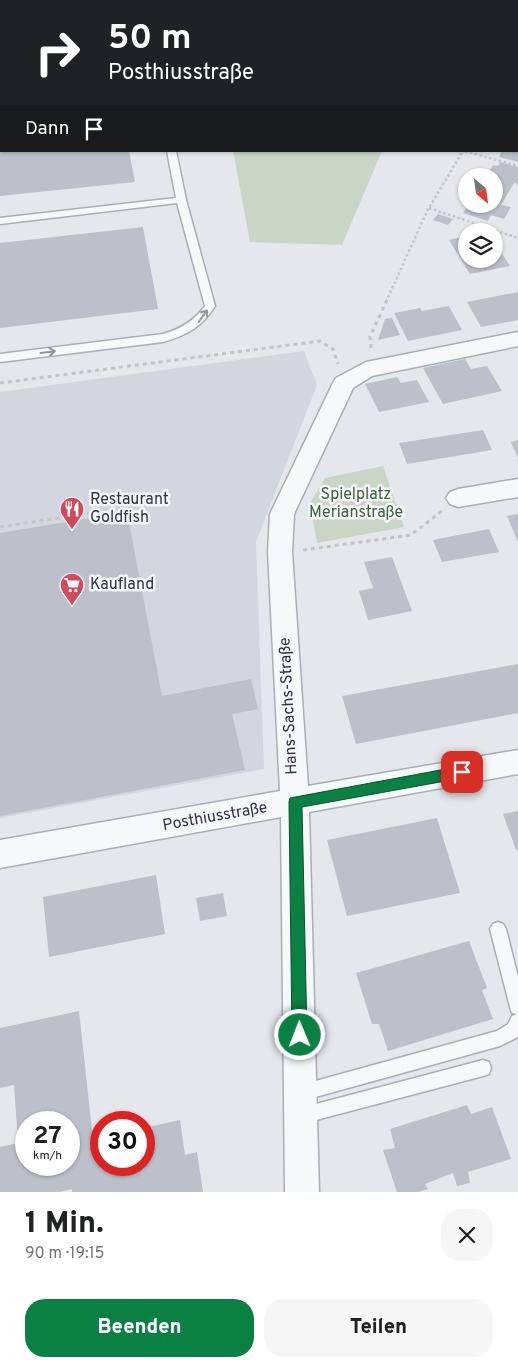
<!DOCTYPE html>
<html lang="de">
<head>
<meta charset="utf-8">
<style>
  :root { --surface:#fff; --page:#f6f6f6; --text:#202124; --muted:#757577; --accent:#0b8043 }
  body { margin:0; font-family:Overpass,sans-serif; background:var(--page); color:var(--text); height:100vh; display:flex; flex-direction:column; font-size:19px; white-space:nowrap }
  * { box-sizing:border-box; margin:0 }
  p { font-size:16px; color:var(--muted) }
  .icon { flex:none; width:28px; height:28px; fill:none; stroke:currentColor; stroke-width:2; stroke-linecap:round; stroke-linejoin:round }
  .map { position:relative; height:1192px; overflow:hidden }
  .panel { display:flex; flex-direction:column; background:var(--surface); flex:1 }
  .panel>* { flex:none }
  .hud { position:absolute; left:0px; top:0px; width:519px; height:152px; box-shadow:0 1px 4px #0004; background:#202124; color:#fff; overflow:hidden }
  .needle { width:32px; rotate:151deg }
  .tools { position:absolute; left:458px; top:168px; display:grid; gap:10px }
  .tools a { display:grid; place-items:center; width:45px; height:45px; border-radius:50%; background:var(--surface); box-shadow:0 1px 4px #0004; font-size:25px }
  .speed { position:absolute; left:15px; top:1111px; display:flex; gap:10px; font-size:25px; font-weight:700; text-align:center }
  .speed>* { display:grid; place-content:center; width:65px; height:65px; border-radius:50%; background:var(--surface); box-shadow:0 1px 4px #0004; line-height:1 }
  .speed small { font-size:12px; font-weight:400 }
  .speed .limit { border:8px solid #d22; background:#fff; color:#111 }
  .pin { position:absolute; display:grid; place-items:center; width:42px; height:42px; color:#fff; margin:-21px; border-radius:10px; box-shadow:0 2px 8px #0006 }
  .me { position:absolute; width:55px; margin:-28px; rotate:359deg; stroke-linejoin:round; filter:drop-shadow(0 0 4px #0008) }
  .turn { display:flex; align-items:center; gap:18px; height:105px; padding:0 25px; font-size:22px }
  .turn .icon { width:65px; height:65px; stroke-width:2.5 }
  .turn b { display:block; font-size:35px; line-height:42px }
  .then { display:flex; align-items:center; height:48px; padding:0 25px; background:#0003; gap:10px; font-size:19px }
  .round { display:grid; place-items:center; flex:none; width:52px; height:52px; border-radius:20px; background:var(--page) }
  .head { display:flex; align-items:center; justify-content:space-between; height:85px; padding:0 25px }
  h1 { font-size:30px; font-weight:800; line-height:38px }
  .action { display:flex; gap:10px; margin-top:auto; padding:10px 25px }
  .action a { flex:1; height:58px; border-radius:20px; background:var(--accent); color:#fff; font-size:20px; font-weight:800; line-height:58px; text-align:center }
  .action a+a { background:var(--page); color:var(--text) }
  .map>svg:first-child { display:block }
</style>
</head>
<body>
<div class="map">
<svg width="518" height="1192" viewBox="0 0 518 1192">
  <rect width="100%" height="100%" fill="#e4e7ec"/>
  <path fill="#d2d6de" d="M304,351L317,385L256,542L264,769L0,818V392Z"/>
  <path fill="#c9d6c5" d="M205,0H447L205,1Z
    M233,151H382L342,245L250,242Z
    M383,466L404,527L317,543L310,503L325,478Z"/>
  <path fill="#bbc0ca" fill-rule="evenodd" d="M0,151H129L135,182L0,196Z
    M502,151H518V162L499,157Z
    M500,162L518,167V184L514,183L501,205L511,207L504,219L491,215L488,221L463,213L469,204H494V176L487,175L493,165L498,166Z
    M438,214L453,219L448,225L433,220Z
    M143,227L158,309L0,328V243Z
    M466,236V259H494V241L510,266L470,274L449,240Z
    M518,292V320L481,327L467,302Z
    M449,306L462,330L408,341L394,313L420,308L422,311Z
    M392,318L400,335L378,340L385,319Z
    M465,359L471,369L487,366L502,391L443,404L423,368Z
    M397,377L401,383L417,380L429,402L379,412L365,384Z
    M483,430L492,450L407,464L399,443Z
    M518,440V458L511,442Z
    M127,512L162,696L251,679L258,709L232,714L245,770L0,816V533Z
    M518,514V542L507,516Z
    M489,529L499,552L442,562L433,540Z
    M392,557L412,611L368,620L359,591L373,588L364,562Z
    M518,664V713L356,744L342,696Z
    M518,811V849L516,850L503,814Z
    M437,818L460,893L347,916L327,840Z
    M156,875L165,934L49,957L43,897Z
    M223,893L227,916L200,921L196,898Z
    M469,941L487,988L482,990L493,1019L388,1051L379,1024H372L356,973Z
    M79,1011L93,1139L101,1137V1165H144V1128L180,1120L185,1155L197,1152L203,1192H72V1189L59,1192H0V1147L18,1143L14,1085L0,1088V1028ZM26,1122H69V1165H26Z
    M467,1105L471,1114L492,1107L511,1159L468,1172L470,1183L457,1186L453,1173L425,1184L428,1189L418,1192H397L383,1150L395,1148L390,1129Z"/>
  <g fill="none" stroke-linecap="round" stroke-linejoin="round">
    <defs>
      <path id="lane" d="M136,0H144V1H136Z
        M0,12H1V16H0Z
        M167,151H176L186,200L215,306C202,327 187,335 163,342L0,362V354L163,334C181,329 194,321 205,306L177,203L0,224V218L176,198Z
        M498,922L503,924L506,929L518,977V1037L500,1046L301,1101L295,1099L293,1093L295,1087L301,1085L497,1031L508,1024L512,1016L517,1014L512,1013L510,1007L490,929L493,924Z
        M483,1060L489,1062L491,1068L489,1074L483,1076L301,1124L295,1122L293,1116L295,1110L301,1108Z"/>
      <path id="street" d="M518,332V346L372,376L353,388L294,514L292,552L308,786L518,750V774L309,812L319,1192H285L281,817L0,868V840L280,791L268,552L270,514L333,383L336,378L366,362Z
        M518,479V497L458,507L450,504L446,498L450,492L458,489Z"/>
    </defs>
    <use href="#lane" stroke="#a9aeb7" stroke-width="3"/>
    <use href="#street" stroke="#a9aeb7" stroke-width="3"/>
    <path stroke="#c2c5cb" stroke-width="2.5" stroke-dasharray="2.5 2.5" stroke-linecap="butt" d="M518,38V40
      M465,151L518,166
      M429,208L518,238
      M386,302L427,211L463,151"/>
    <path stroke="#c2c5cb" stroke-width="3" stroke-dasharray="4 4" stroke-linecap="butt" d="M371,348L370,337L387,300
      M0,383L320,341L333,349L338,364
      M0,527L154,503
      M303,550L411,535L442,511"/>
    <use href="#lane" fill="#f7f8fa" fill-rule="evenodd"/>
    <use href="#street" fill="#f7f8fa" fill-rule="evenodd"/>
  </g>
  <defs><path id="oneway-shaft" d="M-6 0H5M1.5-3L5.5 0L1.5 3" fill="none" stroke-width="1.6" stroke-linecap="round" stroke-linejoin="round" transform="scale(1.25)"/></defs>
  <g stroke="#9196a0">
    <use href="#oneway-shaft" transform="translate(203 316) rotate(-54)"/>
    <use href="#oneway-shaft" transform="translate(48 352) rotate(-7)"/>
  </g>
  <path fill="#0b8043" stroke="#07532c" d="M462,766L467,768L469,772L467,776L462,778L302,807L307,1035L305,1040L300,1042L295,1040L292,1035L289,802L290,798Z"/>
  <defs>
    <symbol id="restaurant-pin" viewBox="-11 -11 22 30"><path d="M0 17L-7.5 6A9.5 9.5 0 1 1 7.5 6Z" fill="#d1495b" stroke="#f4f6f9"/><path d="M-5-6h1v4h1v-4h1v4h1v-4h1v5L-1.5 .5V6h-2V.5L-5-1ZM5-6V6H3V1.5H1.5Q1.5-4 5-6Z" fill="#fff"/></symbol>
    <symbol id="supermarket-pin" viewBox="-11 -11 22 30"><path d="M0 17L-7.5 6A9.5 9.5 0 1 1 7.5 6Z" fill="#d1495b" stroke="#f4f6f9"/><path d="M-6-5.5h2.5l.6 2H6L4.5 2H-2.5L-4.4-4H-6ZM-1.5 3.2a1.3 1.3 0 1 0 .1 0ZM3 3.2a1.3 1.3 0 1 0 .1 0Z" fill="#fff"/></symbol>
  </defs>
  <g fill-rule="evenodd">
    <use href="#restaurant-pin" x="58" y="495" width="28" height="38"/>
    <use href="#supermarket-pin" x="58" y="571" width="28" height="38"/>
  </g>
  <g text-anchor="middle" dominant-baseline="central" stroke-width="5" stroke-linejoin="round" paint-order="stroke">
    <g font-size="16" fill="#3f6138" stroke="#f4f6f9">
      <text x="356" y="495">Spielplatz<tspan x="356" dy="18">Merianstraße</tspan></text>
    </g>
    <g font-size="16" fill="#2b3445" stroke="#f4f6f9" text-anchor="start">
      <text x="90" y="500">Restaurant<tspan x="90" dy="18">Goldfish</tspan></text>
      <text x="90" y="585">Kaufland</text>
    </g>
    <g font-size="16" fill="#2b3445" stroke="#f4f6f9">
      <text transform="translate(289 706) rotate(-93)">Hans-Sachs-Straße</text>
      <text transform="translate(215 817) rotate(-10)">Posthiusstraße</text>
    </g>
  </g>
</svg>
<div class="tools">
<a><svg class="needle" viewBox="-14 -14 28 28"><path d="M0-13l5 13h-10z" fill="#e53935"/><path d="M0 13l5-13h-10z" fill="#757577"/></svg></a>
<a><svg class="icon" aria-label="layers" viewBox="0 0 24 24"><path d="M12 4l9 5-9 5-9-5zM3 14l9 5 9-5"/></svg></a>
</div>
<div class="speed"><div>27<small>km/h</small></div><div class="limit">30</div></div>
<div class="pin" style="left:462px;top:772px;background:#d93025"><svg class="icon" aria-label="arrive" viewBox="0 0 24 24"><path d="M6 21V4h12l-3 4 3 4H6"/></svg></div>
<svg class="me" style="left:300px;top:1035px" viewBox="-20 -20 40 40"><circle r="17" fill="#0b8043" stroke="#fff" stroke-width="3"/><path d="M0-11L8 9 0 5-8 9z" fill="#fff"/></svg>
<div class="hud">
<div class="turn"><svg class="icon" aria-label="right" viewBox="0 0 24 24"><path d="M7 20v-9h11M14 6l5 5-5 5"/></svg><div><b>50 m</b>Posthiusstraße</div></div>
<div class="then">Dann<svg class="icon" aria-label="arrive" viewBox="0 0 24 24"><path d="M6 21V4h12l-3 4 3 4H6"/></svg></div>
</div>
</div>
<section class="panel">
<div class="head"><div><h1>1 Min.</h1><p>90 m · 19:15</p></div><a class="round"><svg class="icon" aria-label="close" viewBox="0 0 24 24"><path d="M6 6l12 12M18 6L6 18"/></svg></a></div>
<div class="action"><a>Beenden</a><a>Teilen</a></div>
</section>
</body>
</html>
